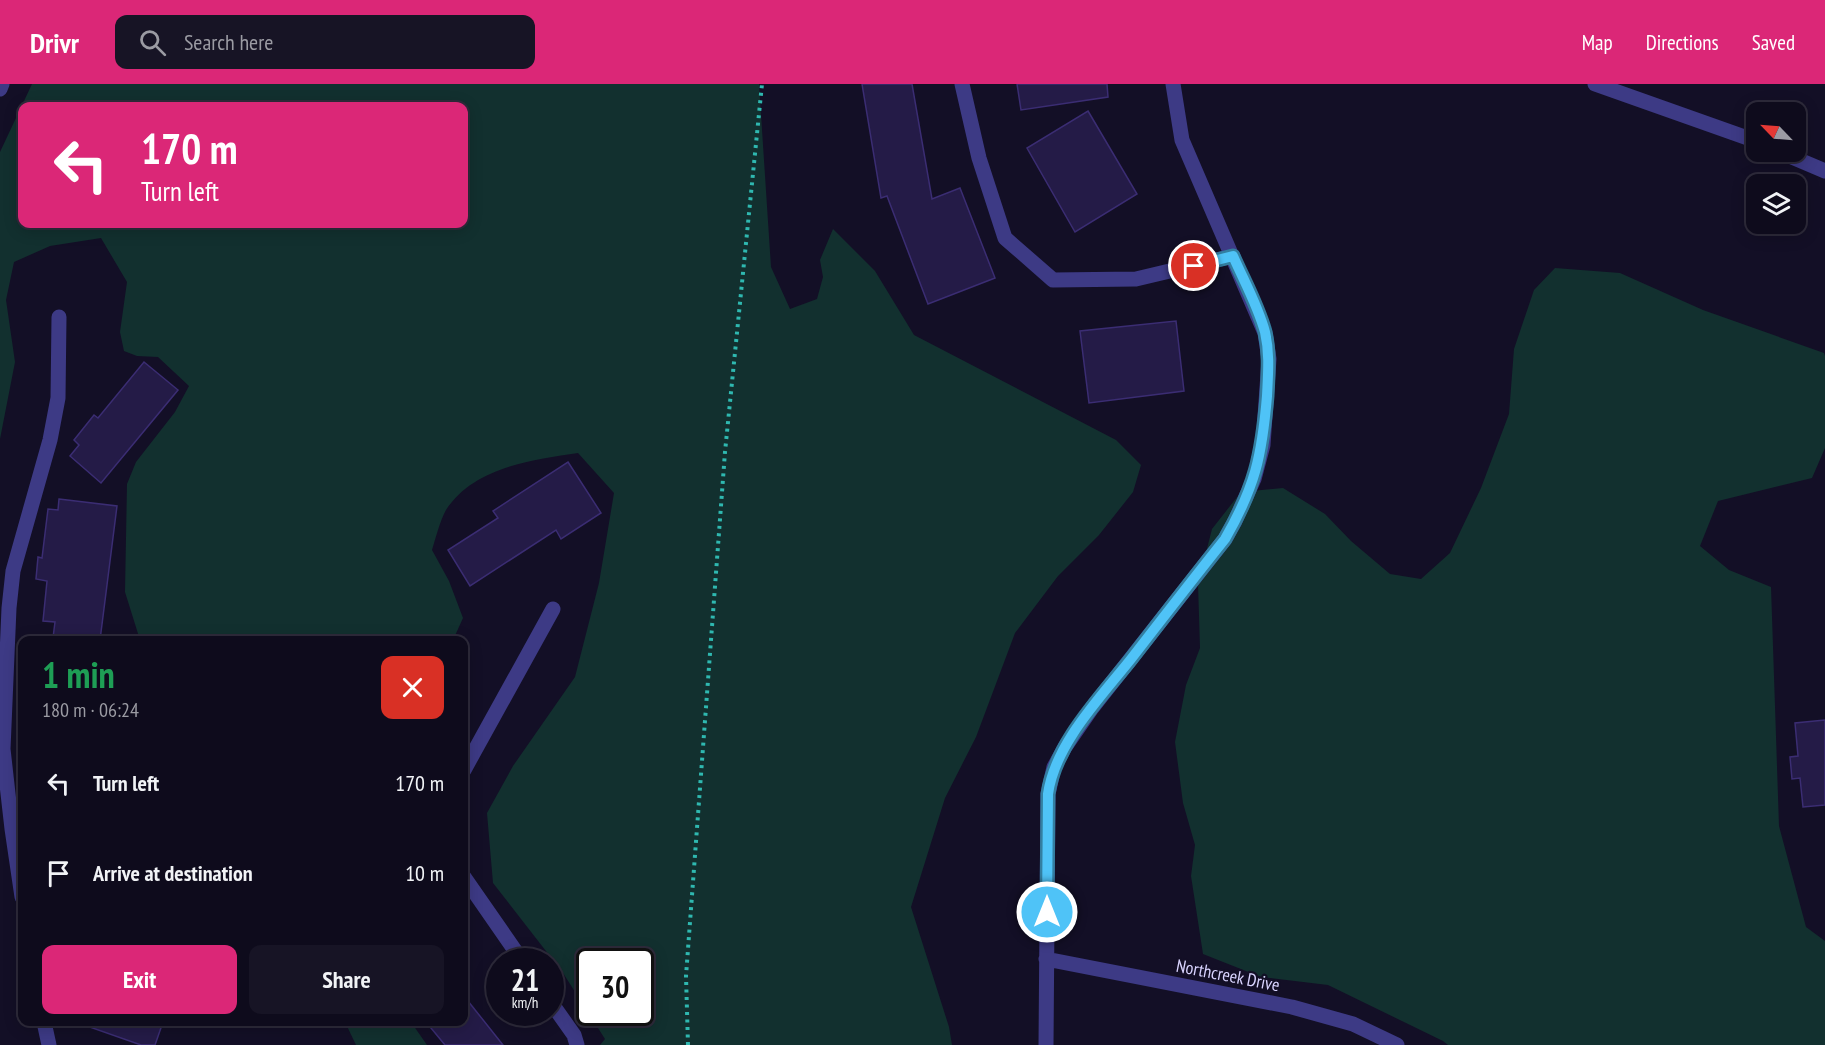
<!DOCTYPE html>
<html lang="en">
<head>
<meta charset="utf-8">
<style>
  :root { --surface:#0e0b1c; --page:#171425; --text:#f1f3f6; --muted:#9b9ba3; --line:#2e2b3b; --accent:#db2777 }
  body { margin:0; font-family:"PT Sans Narrow",sans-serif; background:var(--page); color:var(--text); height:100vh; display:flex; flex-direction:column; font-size:22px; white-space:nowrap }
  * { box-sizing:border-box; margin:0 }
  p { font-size:20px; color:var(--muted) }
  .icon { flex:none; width:33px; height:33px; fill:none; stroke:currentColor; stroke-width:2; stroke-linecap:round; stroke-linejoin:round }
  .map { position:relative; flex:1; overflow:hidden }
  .side { position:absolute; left:18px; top:552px; width:450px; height:390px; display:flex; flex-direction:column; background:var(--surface); border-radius:12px; box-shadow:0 3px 15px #0003,0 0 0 2px var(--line) }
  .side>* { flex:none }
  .guide { position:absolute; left:18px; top:18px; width:450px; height:126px; border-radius:12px; box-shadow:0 3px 15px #0003,0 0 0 2px var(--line); background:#db2777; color:#fff; overflow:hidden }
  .needle { width:39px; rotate:295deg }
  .buttons { position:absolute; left:1746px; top:18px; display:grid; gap:12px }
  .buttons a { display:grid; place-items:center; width:60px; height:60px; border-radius:12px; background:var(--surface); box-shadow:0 3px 15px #0003,0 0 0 2px var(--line); font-size:30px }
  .speed { position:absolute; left:486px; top:864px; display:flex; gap:12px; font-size:30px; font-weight:700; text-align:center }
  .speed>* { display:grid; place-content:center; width:78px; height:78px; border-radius:50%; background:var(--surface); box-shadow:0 3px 15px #0003,0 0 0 2px var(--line); line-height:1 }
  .speed small { font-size:15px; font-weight:400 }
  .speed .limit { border:3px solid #111; border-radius:9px; background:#fff; color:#111 }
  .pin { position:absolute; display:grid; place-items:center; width:51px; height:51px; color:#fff; margin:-26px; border:3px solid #fff; border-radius:50%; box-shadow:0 2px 6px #0007 }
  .me { position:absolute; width:66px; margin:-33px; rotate:0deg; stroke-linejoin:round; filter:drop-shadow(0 0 4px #0008) }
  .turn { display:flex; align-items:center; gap:21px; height:126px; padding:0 24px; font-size:27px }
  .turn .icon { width:78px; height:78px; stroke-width:2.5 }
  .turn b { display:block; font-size:42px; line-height:51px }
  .round { display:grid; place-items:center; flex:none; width:63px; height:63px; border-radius:12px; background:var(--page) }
  .head { display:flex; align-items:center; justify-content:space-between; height:102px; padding:0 24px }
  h1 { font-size:36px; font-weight:700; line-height:45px; color:#1e9e55 }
  .primary-button { display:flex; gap:12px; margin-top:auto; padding:12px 24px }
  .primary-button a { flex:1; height:69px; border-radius:12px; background:var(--accent); color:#fff; font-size:24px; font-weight:700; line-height:69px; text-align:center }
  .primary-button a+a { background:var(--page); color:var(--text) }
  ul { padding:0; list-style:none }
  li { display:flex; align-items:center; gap:18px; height:90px; padding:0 24px }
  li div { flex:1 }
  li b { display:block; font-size:22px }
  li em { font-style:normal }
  header { display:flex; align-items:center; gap:36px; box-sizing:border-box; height:84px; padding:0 30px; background:var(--accent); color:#fff }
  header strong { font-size:28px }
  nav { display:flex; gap:33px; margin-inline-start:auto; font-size:21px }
  .search { width:420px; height:54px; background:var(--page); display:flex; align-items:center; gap:15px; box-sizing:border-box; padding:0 21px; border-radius:12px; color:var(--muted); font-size:22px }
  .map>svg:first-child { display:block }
</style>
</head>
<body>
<header>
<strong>Drivr</strong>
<div class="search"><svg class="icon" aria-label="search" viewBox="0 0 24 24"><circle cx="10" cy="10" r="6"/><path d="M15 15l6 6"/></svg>Search here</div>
<nav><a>Map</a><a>Directions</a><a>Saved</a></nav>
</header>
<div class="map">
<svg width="1825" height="961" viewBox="0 0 1825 961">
  <rect width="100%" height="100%" fill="#130f26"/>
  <path fill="#12302f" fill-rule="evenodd" d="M32,0H759L771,183L790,225L817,215L823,193L820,176L833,145L875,187L914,251L1116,356L1141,381L1133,408L1099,451L1058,492L1015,549L976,653L945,714L911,823L949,943L952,961H600L605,955L563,889L493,799L487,729L513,682L575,593L599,499L614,409L578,369C532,376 474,383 446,426C440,437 436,453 432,466L449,497L463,534L453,556H140L125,508L127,400L136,378L175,328L189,302L158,273L137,272L124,267L120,248L127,198L101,154L50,162L14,178L6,216L15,278L0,355V68ZM22,22H464V140H22ZM590,878H640V928H590Z
    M1555,184L1620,189L1703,226L1824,269L1825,272V364L1812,394L1718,417L1700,462L1729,486L1771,503L1779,742L1806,843L1825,857V961H1448L1443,957L1328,901L1261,893L1203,870L1191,792L1195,761L1183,719L1175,658L1186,601L1200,564L1198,500L1212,445L1241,408L1283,404L1325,430L1351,457L1390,490L1421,495L1450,469L1481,404L1509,330L1514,265L1534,206Z
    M345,938H411L427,961H356Z"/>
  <path fill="#241b47" stroke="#3b2d73" stroke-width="1.5" d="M862,0H912L932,115L960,104L995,194L928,220L887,112L881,114Z
    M1017,0H1107L1108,13L1021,26Z
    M1088,27L1137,110L1075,148L1027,64Z
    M1176,237L1184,307L1089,319L1080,247Z
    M144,278L178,306L101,399L70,372L79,361L74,356L94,331L98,334Z
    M568,378L601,429L561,455L556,446L470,502L448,466L498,434L493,427Z
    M59,415L117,422L100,556L53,554L55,538L43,537L47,497L36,495L38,473L42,474L48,425L58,426Z
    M1825,636V721L1803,723L1800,694L1792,695L1790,673L1798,672L1795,639Z
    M464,912L503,961H445L426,938H464Z
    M84,938H163L155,961H141L84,941Z"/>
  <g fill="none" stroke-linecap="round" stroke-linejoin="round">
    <path stroke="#2fb8b0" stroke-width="4" stroke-dasharray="3 4.5" stroke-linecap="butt" d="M688,961L686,892L725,368L762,0"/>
    <path stroke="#3d3a85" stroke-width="15" d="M1595,0L1756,57
      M0,5L2,0
      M1780,68L1825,87"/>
    <path stroke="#3d3a85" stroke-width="15" d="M962,0L979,74L1005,154L1053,196L1136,195L1233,172
      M464,686L553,525
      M464,793L523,878
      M22,813L12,745L3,665L9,524L13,487L50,356L58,314L59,233
      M1046,875L1292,923L1353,940L1397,961
      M550,917L574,951L577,961
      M44,938L49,961
      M1046,961L1048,710L1054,683L1065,663L1092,624L1225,455L1235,437L1254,395L1263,361L1269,275L1265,249L1182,56L1173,0"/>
  </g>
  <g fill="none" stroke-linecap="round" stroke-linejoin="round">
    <defs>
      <path id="route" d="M1047,828L1048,710C1055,660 1100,614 1131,575C1162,535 1193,495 1225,455C1255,403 1262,372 1267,312C1268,290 1270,270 1265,248C1258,222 1244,197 1233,172L1194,182"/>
    </defs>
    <use href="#route" stroke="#337fa1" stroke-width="15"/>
    <use href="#route" stroke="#4fc3f7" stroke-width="10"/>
  </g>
  <g text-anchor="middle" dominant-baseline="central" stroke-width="4.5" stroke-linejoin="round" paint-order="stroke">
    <g font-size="18" fill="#d9d4ff" stroke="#130f26">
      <text transform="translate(1228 891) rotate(11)">Northcreek Drive</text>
    </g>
  </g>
</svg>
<div class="buttons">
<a><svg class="needle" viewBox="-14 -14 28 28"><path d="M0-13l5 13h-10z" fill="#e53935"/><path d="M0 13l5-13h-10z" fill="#9b9ba3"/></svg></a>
<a><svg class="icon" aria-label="layers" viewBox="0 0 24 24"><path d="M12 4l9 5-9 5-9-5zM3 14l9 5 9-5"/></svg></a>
</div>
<div class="speed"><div>21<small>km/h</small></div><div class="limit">30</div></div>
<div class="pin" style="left:1194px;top:182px;background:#d93025"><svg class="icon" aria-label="arrive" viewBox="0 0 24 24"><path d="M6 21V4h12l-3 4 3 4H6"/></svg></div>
<svg class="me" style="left:1047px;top:828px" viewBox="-20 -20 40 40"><circle r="17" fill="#4fc3f7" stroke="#fff" stroke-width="3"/><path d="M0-11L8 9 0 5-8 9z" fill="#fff"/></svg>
<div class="guide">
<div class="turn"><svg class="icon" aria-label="left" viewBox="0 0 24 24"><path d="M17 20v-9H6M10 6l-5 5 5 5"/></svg><div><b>170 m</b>Turn left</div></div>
</div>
<section class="side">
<div class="head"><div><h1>1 min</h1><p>180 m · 06:24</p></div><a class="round" style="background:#d93025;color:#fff"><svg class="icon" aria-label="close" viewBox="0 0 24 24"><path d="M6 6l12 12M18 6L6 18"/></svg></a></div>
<ul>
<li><svg class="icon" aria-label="left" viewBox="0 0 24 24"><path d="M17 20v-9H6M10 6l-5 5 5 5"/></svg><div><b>Turn left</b></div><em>170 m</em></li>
<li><svg class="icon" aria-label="arrive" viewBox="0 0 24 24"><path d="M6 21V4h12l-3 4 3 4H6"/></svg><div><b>Arrive at destination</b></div><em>10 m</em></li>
</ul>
<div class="primary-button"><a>Exit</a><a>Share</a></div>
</section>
</div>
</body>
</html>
